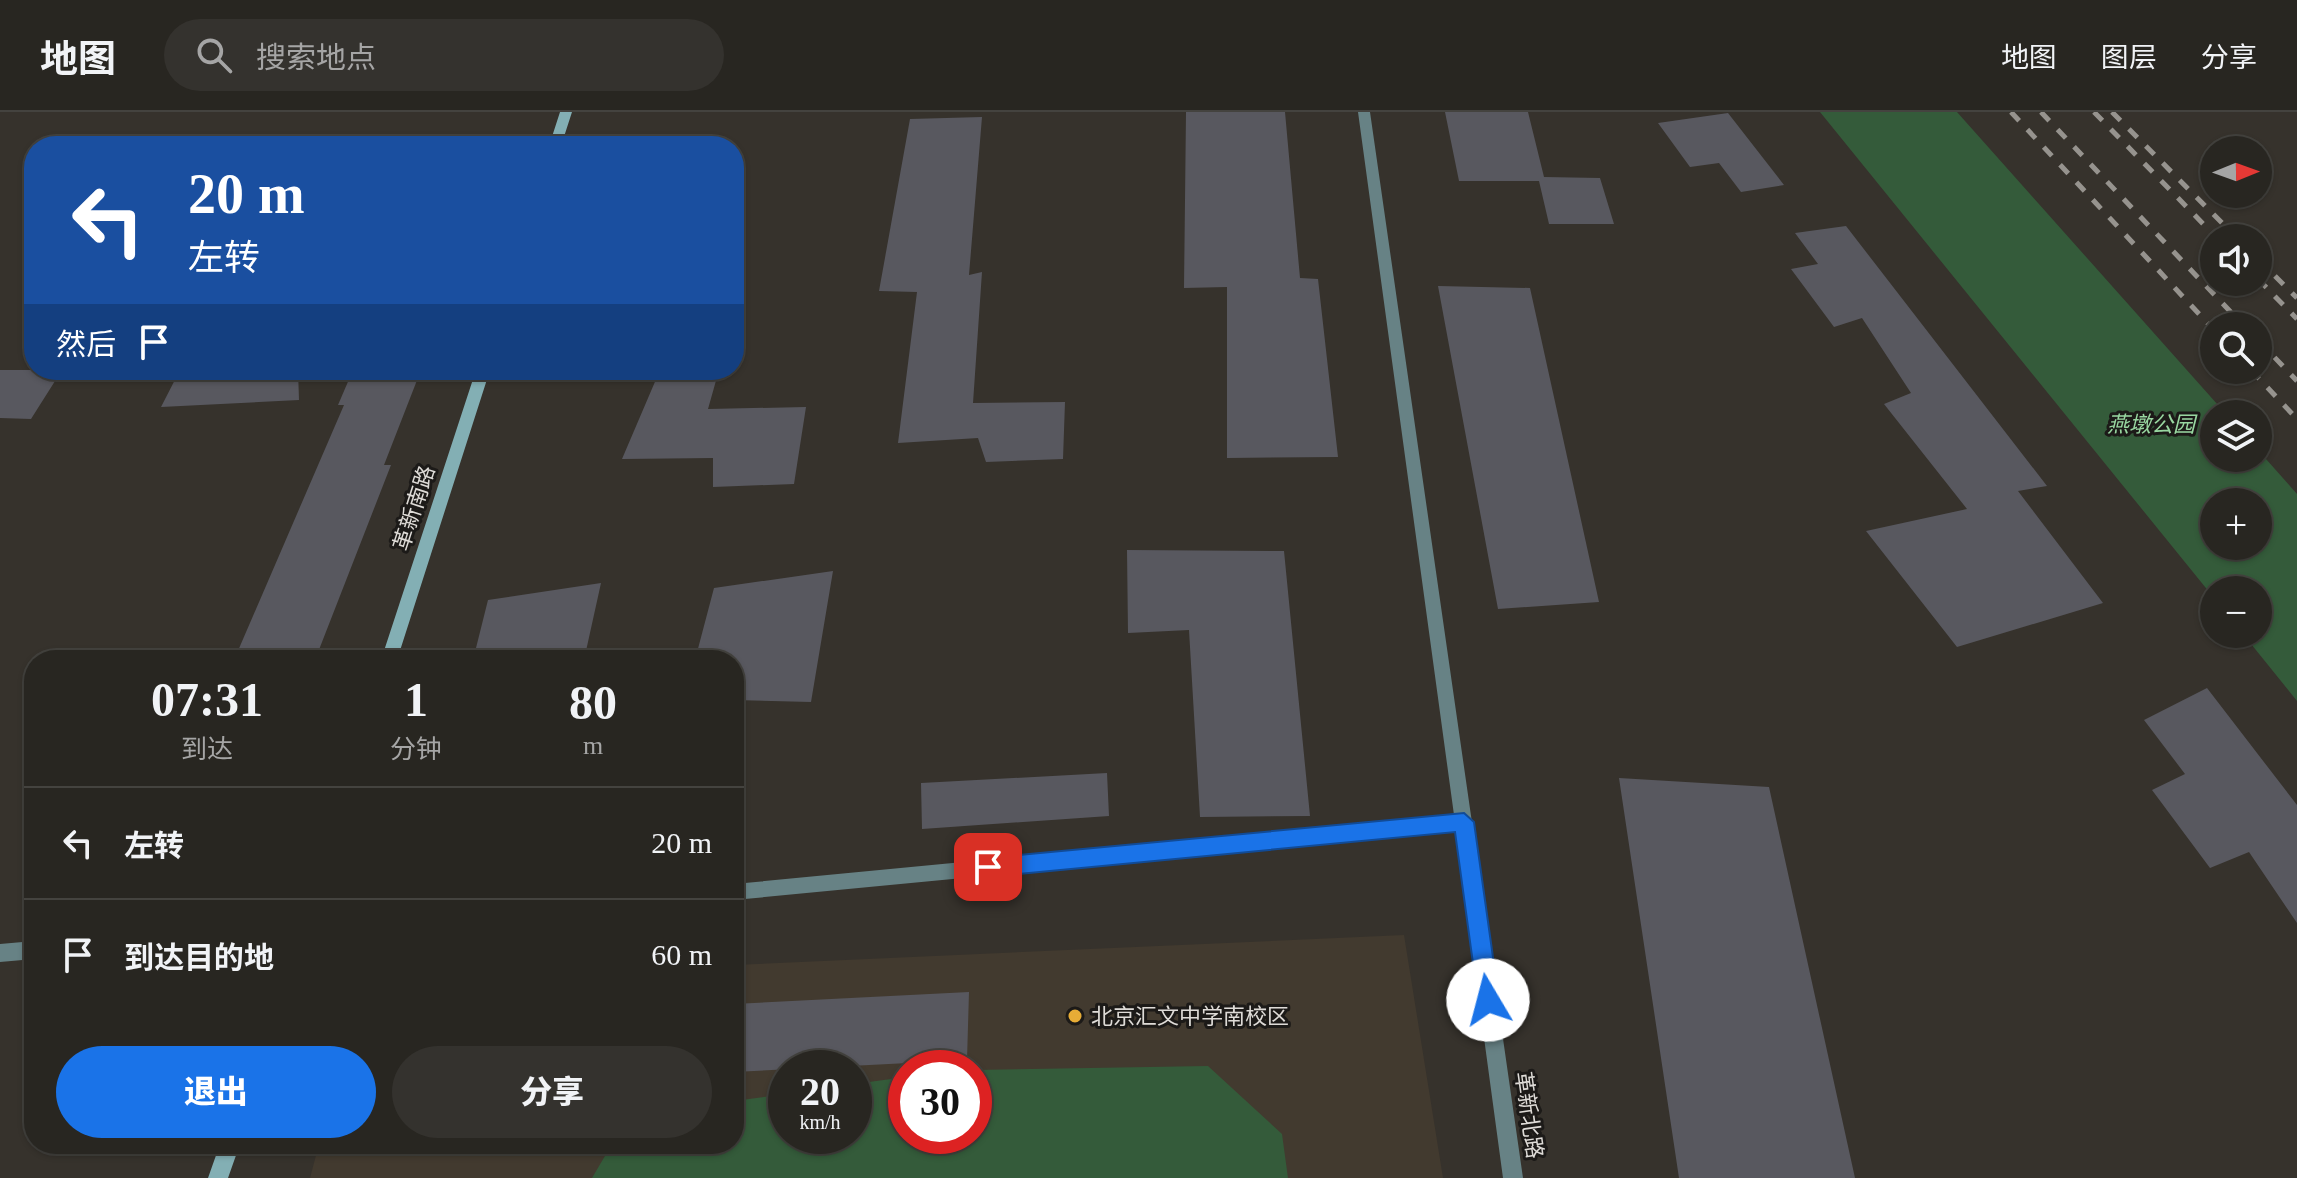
<!DOCTYPE html>
<html lang="zh">
<head>
<meta charset="utf-8">
<style>
  :root { --surface:#282621; --page:#34322e; --text:#f1f3f6; --muted:#a5a5a5; --line:#44433f; --accent:#1a73e8 }
  body { margin:0; font-family:"Times New Roman","Noto Sans SC",serif; background:var(--page); color:var(--text); height:100vh; display:flex; flex-direction:column; font-size:30px; white-space:nowrap }
  * { box-sizing:border-box; margin:0 }
  p { font-size:26px; color:var(--muted) }
  .icon { flex:none; width:44px; height:44px; fill:none; stroke:currentColor; stroke-width:2; stroke-linecap:round; stroke-linejoin:round }
  .map { position:relative; flex:1; overflow:hidden }
  .panel { position:absolute; left:24px; top:538px; width:720px; height:504px; display:flex; flex-direction:column; background:var(--surface); border-radius:32px; box-shadow:0 2px 6px #0004,0 0 0 2px var(--line) }
  .panel>* { flex:none }
  .guide { position:absolute; left:24px; top:24px; width:720px; height:244px; border-radius:32px; box-shadow:0 2px 6px #0004,0 0 0 2px var(--line); background:#1a4fa0; color:#fff; overflow:hidden }
  .needle { width:52px; rotate:89deg }
  .tools { position:absolute; left:2200px; top:24px; display:grid; gap:16px }
  .tools a { display:grid; place-items:center; width:72px; height:72px; border-radius:50%; background:var(--surface); box-shadow:0 2px 6px #0004,0 0 0 2px var(--line); font-size:40px }
  .speed { position:absolute; left:768px; top:938px; display:flex; gap:16px; font-size:40px; font-weight:700; text-align:center }
  .speed>* { display:grid; place-content:center; width:104px; height:104px; border-radius:50%; background:var(--surface); box-shadow:0 2px 6px #0004,0 0 0 2px var(--line); line-height:1 }
  .speed small { font-size:20px; font-weight:400 }
  .speed .limit { border:12px solid #d22; background:#fff; color:#111 }
  .pin { position:absolute; display:grid; place-items:center; width:68px; height:68px; color:#fff; margin:-34px; border-radius:16px; box-shadow:0 4px 12px #0006 }
  .me { position:absolute; width:88px; margin:-44px; rotate:352deg; stroke-linejoin:round; filter:drop-shadow(0 0 6px #0008) }
  .turn { display:flex; align-items:center; gap:28px; height:168px; padding:0 32px; font-size:36px }
  .turn .icon { width:104px; height:104px; stroke-width:2.5 }
  .turn b { display:block; font-size:56px; line-height:68px }
  .then { display:flex; align-items:center; height:76px; padding:0 32px; background:#0003; gap:16px; font-size:30px }
  .eta { display:flex; justify-content:space-evenly; align-items:center; height:136px; text-align:center }
  .eta b { font-size:48px; font-weight:800; line-height:56px }
  .cta { display:flex; gap:16px; margin-top:auto; padding:16px 32px }
  .cta a { flex:1; height:92px; border-radius:48px; background:var(--accent); color:#fff; font-size:32px; font-weight:800; line-height:92px; text-align:center }
  .cta a+a { background:var(--page); color:var(--text) }
  ul { padding:0; list-style:none }
  li { display:flex; align-items:center; gap:24px; height:112px; padding:0 32px; border-top:2px solid var(--line) }
  li div { flex:1 }
  li b { display:block; font-size:30px }
  li em { font-style:normal }
  header { display:flex; align-items:center; gap:48px; box-sizing:border-box; height:112px; padding:0 40px; background:var(--surface); border-bottom:2px solid var(--line) }
  header strong { font-size:38px }
  nav { display:flex; gap:44px; margin-inline-start:auto; font-size:28px }
  .search { width:560px; height:72px; background:var(--page); display:flex; align-items:center; gap:20px; box-sizing:border-box; padding:0 28px; border-radius:44px; color:var(--muted); font-size:30px }
  .map>svg:first-child { display:block }
</style>
</head>
<body>
<header>
<strong>地图</strong>
<div class="search"><svg class="icon" aria-label="search" viewBox="0 0 24 24"><circle cx="10" cy="10" r="6"/><path d="M15 15l6 6"/></svg>搜索地点</div>
<nav><a>地图</a><a>图层</a><a>分享</a></nav>
</header>
<div class="map">
<svg width="2297" height="1066" viewBox="0 0 2297 1066">
  <rect width="100%" height="100%" fill="#36322c"/>
  <path fill="#423a2f" fill-rule="evenodd" d="M1404,823L1443,1066H310L319,1032H734V853ZM786,956H854V1024H786ZM906,956H974V1024H906Z"/>
  <path fill="#345b3a" fill-rule="evenodd" d="M1820,0H1957L2226,302H2214V346H2258V338L2297,382V589L2243,522H2258V478H2214V486ZM2214,390H2258V434H2214Z
    M1208,954L1282,1022L1288,1066H592L612,1032H734V989L786,982V1024H854V972L906,965V1024H974V958Z"/>
  <path fill="#58585f" d="M1186,0H1285L1300,166L1318,167L1338,345L1227,346V175L1184,176Z
    M1445,0H1528L1544,65L1600,66L1614,112H1549L1539,69H1459Z
    M1728,1L1784,73L1741,80L1719,51L1690,55L1658,11Z
    M982,5L969,163L982,160L973,291L1065,290L1063,347L986,350L978,326L898,331L917,180L879,179L910,7Z
    M1846,114L2047,374L2018,379L2103,491L1957,535L1866,419L1967,397L1884,292L1911,281L1862,206L1834,215L1791,157L1818,152L1795,121Z
    M1438,174L1530,176L1599,490L1498,497Z
    M0,258H62L31,307L0,306Z
    M180,258H298L299,288L161,295Z
    M353,258H421L384,353H391L315,548H234L344,293H338Z
    M660,258H719L708,297L806,295L794,372L713,375V346L622,347Z
    M1127,438L1284,439L1310,704L1200,705L1189,518L1128,521Z
    M833,459L811,590L734,588V548H695L714,476Z
    M601,471L584,548H473L488,488Z
    M2207,576L2297,693V811L2249,740L2210,756L2152,678L2185,662L2144,608Z
    M1107,661L1109,704L922,717L921,671Z
    M1619,666L1769,675L1855,1066H1679Z
    M969,880L967,948L734,960V892Z"/>
  <g fill="none" stroke-linecap="round" stroke-linejoin="round">
    <path fill="#678285" fill-rule="evenodd" d="M1358,0H1370L1523,1066H1503L1456,719L734,788V772L1454,703Z
      M34,829V847L0,850V832Z"/>
    <path fill="#83afb4" fill-rule="evenodd" d="M560,0H572L561,34H549Z
      M476,258H490L397,548H381Z
      M220,1032H240L228,1066H208Z"/>
    <path stroke="#96938e" stroke-width="5" stroke-dasharray="12 12" stroke-linecap="butt" d="M2011,0L2214,218
      M2041,0L2244,214
      M2094,0L2217,126
      M2112,0L2237,126
      M2258,147L2297,186
      M2258,167L2297,207
      M2258,228L2297,269
      M2251,258L2297,307"/>
  </g>
  <path fill="#1a73e8" stroke="#114b97" stroke-width="2" d="M1464,701L1474,710L1499,888L1496,896L1488,899L1481,896L1478,888L1455,720L988,765L981,762L978,755L981,749L988,746Z"/>
  <circle fill="#e7ac36" stroke="#1c1a18" stroke-width="3" cx="1075" cy="904" r="8"/>
  <g text-anchor="middle" dominant-baseline="central" stroke-width="6" stroke-linejoin="round" paint-order="stroke">
    <g font-size="22" font-style="italic" fill="#98d7a0" stroke="#1c1a18">
      <text x="2151" y="312">燕墩公园</text>
    </g>
    <g font-size="22" fill="#dedbd7" stroke="#1c1a18">
      <text transform="translate(414 396) rotate(-72)">革新南路</text>
      <text transform="translate(1529 1003) rotate(82)">革新北路</text>
    </g>
    <g font-size="22" fill="#dedbd7" stroke="#1c1a18" text-anchor="start">
      <text x="1091" y="904">北京汇文中学南校区</text>
    </g>
  </g>
</svg>
<div class="tools">
<a><svg class="needle" viewBox="-14 -14 28 28"><path d="M0-13l5 13h-10z" fill="#e53935"/><path d="M0 13l5-13h-10z" fill="#a5a5a5"/></svg></a>
<a><svg class="icon" aria-label="sound" viewBox="0 0 24 24"><path d="M4 9h4l5-4v14l-5-4H4zM17 9q2 3 0 6"/></svg></a>
<a><svg class="icon" aria-label="search" viewBox="0 0 24 24"><circle cx="10" cy="10" r="6"/><path d="M15 15l6 6"/></svg></a>
<a><svg class="icon" aria-label="layers" viewBox="0 0 24 24"><path d="M12 4l9 5-9 5-9-5zM3 14l9 5 9-5"/></svg></a>
<a>+</a>
<a>−</a>
</div>
<div class="speed"><div>20<small>km/h</small></div><div class="limit">30</div></div>
<div class="pin" style="left:988px;top:755px;background:#d93025"><svg class="icon" aria-label="arrive" viewBox="0 0 24 24"><path d="M6 21V4h12l-3 4 3 4H6"/></svg></div>
<svg class="me" style="left:1488px;top:888px" viewBox="-20 -20 40 40"><circle r="19" fill="#fff"/><path d="M0-13L10 11 0 6-10 11z" fill="#1a73e8"/></svg>
<div class="guide">
<div class="turn"><svg class="icon" aria-label="left" viewBox="0 0 24 24"><path d="M17 20v-9H6M10 6l-5 5 5 5"/></svg><div><b>20 m</b>左转</div></div>
<div class="then">然后<svg class="icon" aria-label="arrive" viewBox="0 0 24 24"><path d="M6 21V4h12l-3 4 3 4H6"/></svg></div>
</div>
<section class="panel">
<div class="eta">
<div><b>07:31</b><p>到达</p></div>
<div><b>1</b><p>分钟</p></div>
<div><b>80</b><p>m</p></div>
</div>
<ul>
<li><svg class="icon" aria-label="left" viewBox="0 0 24 24"><path d="M17 20v-9H6M10 6l-5 5 5 5"/></svg><div><b>左转</b></div><em>20 m</em></li>
<li><svg class="icon" aria-label="arrive" viewBox="0 0 24 24"><path d="M6 21V4h12l-3 4 3 4H6"/></svg><div><b>到达目的地</b></div><em>60 m</em></li>
</ul>
<div class="cta"><a>退出</a><a>分享</a></div>
</section>
</div>
</body>
</html>
